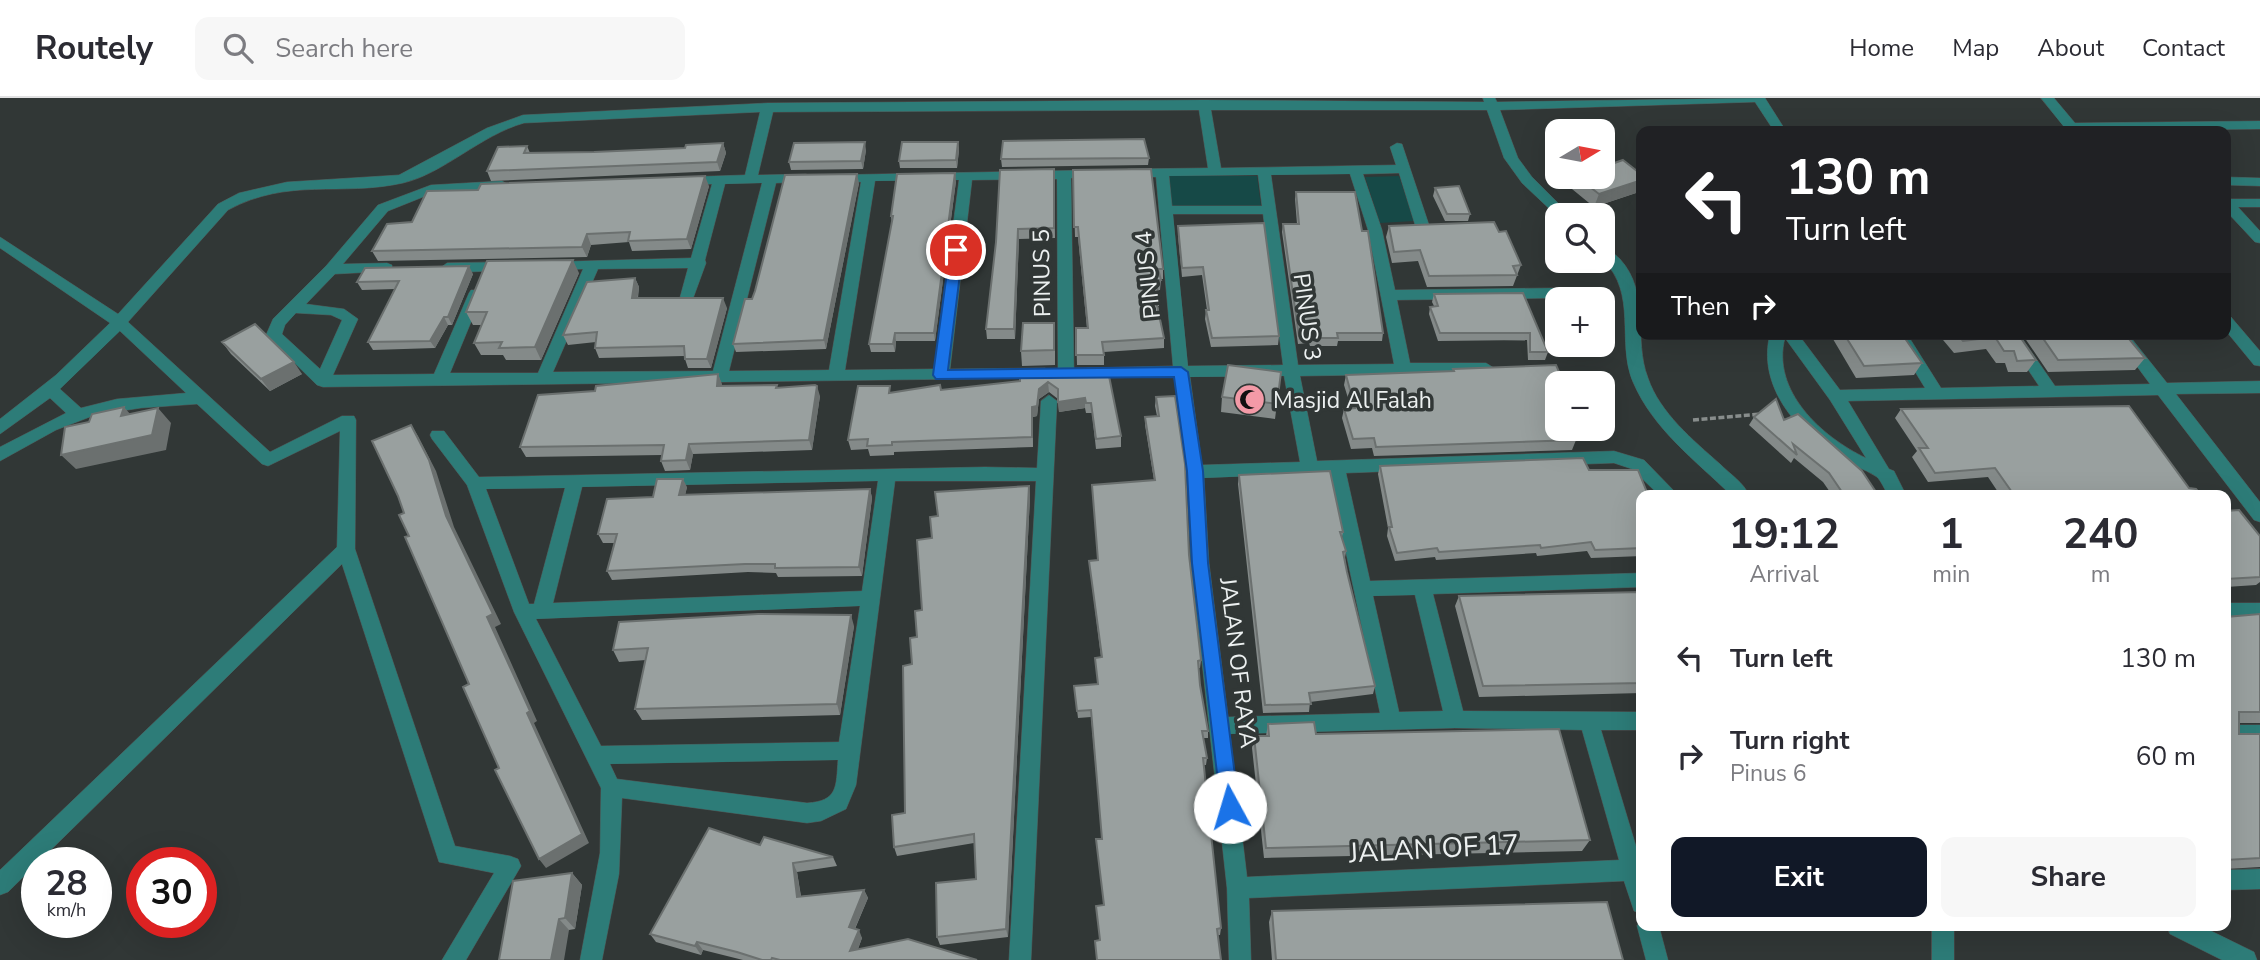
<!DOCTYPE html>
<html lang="en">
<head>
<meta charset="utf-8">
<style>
  :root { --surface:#fff; --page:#f7f7f7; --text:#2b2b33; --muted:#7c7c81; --line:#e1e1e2; --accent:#111827 }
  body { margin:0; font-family:"Nunito Sans",sans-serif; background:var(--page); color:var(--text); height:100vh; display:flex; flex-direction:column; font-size:26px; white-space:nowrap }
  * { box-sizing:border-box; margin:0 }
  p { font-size:23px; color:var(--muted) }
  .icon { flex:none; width:38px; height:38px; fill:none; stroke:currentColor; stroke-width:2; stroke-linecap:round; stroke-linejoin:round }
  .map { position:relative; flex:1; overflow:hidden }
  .drawer { position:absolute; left:1636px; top:392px; width:595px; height:441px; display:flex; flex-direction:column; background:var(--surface); border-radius:14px; box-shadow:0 7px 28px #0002 }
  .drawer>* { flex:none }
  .guide { position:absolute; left:1636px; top:28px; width:595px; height:214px; border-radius:14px; box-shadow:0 7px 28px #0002; background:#202124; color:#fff; overflow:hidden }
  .needle { width:46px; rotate:80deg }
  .fabs { position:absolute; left:1545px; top:21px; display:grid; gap:14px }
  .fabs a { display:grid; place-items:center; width:70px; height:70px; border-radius:14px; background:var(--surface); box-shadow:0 7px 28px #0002; font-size:35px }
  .speed { position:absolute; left:21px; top:749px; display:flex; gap:14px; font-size:35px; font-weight:700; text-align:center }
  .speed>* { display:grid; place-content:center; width:91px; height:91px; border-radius:50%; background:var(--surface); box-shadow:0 7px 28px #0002; line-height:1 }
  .speed small { font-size:18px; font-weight:400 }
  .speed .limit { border:10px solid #d22; background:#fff; color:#111 }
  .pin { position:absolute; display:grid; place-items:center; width:60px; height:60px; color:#fff; margin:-30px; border:4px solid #fff; border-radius:50%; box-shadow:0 2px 7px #0007 }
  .me { position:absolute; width:77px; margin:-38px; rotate:354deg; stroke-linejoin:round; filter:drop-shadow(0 0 5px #0008) }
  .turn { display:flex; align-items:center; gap:24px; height:147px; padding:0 35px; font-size:32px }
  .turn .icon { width:91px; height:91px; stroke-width:2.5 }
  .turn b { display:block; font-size:49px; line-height:60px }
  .then { display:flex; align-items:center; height:66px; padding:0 35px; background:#0003; gap:14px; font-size:26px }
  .eta { display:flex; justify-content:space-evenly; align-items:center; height:119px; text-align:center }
  .eta b { font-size:42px; font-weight:700; line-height:49px }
  .action { display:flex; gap:14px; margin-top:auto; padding:14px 35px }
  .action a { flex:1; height:80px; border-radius:14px; background:var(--accent); color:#fff; font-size:28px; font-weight:700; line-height:80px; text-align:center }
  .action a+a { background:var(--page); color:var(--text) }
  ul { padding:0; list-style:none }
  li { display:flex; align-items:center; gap:21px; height:98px; padding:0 35px }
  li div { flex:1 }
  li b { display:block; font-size:26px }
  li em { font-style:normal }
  header { display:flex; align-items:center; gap:42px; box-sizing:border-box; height:98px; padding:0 35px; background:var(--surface); border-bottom:2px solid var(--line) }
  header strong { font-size:33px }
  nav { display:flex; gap:38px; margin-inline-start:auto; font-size:24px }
  .search { width:490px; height:63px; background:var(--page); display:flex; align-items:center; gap:18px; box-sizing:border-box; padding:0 24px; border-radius:14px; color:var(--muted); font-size:26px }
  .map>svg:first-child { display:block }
</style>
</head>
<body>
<header>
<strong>Routely</strong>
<div class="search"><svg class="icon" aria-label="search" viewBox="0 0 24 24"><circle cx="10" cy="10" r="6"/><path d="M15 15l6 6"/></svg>Search here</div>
<nav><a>Home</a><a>Map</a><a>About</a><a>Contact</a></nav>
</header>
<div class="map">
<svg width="2260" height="862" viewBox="0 0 2260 862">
  <rect width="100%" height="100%" fill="#313736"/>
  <path fill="#164947" d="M1169,78H1257L1261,108H1172Z
    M1399,78L1414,123L1380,125L1365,79Z"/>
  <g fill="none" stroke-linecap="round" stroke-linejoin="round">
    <defs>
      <path id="minor" d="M1483,0H1495L1497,4L1765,0L1786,33H1774L1755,4L1500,12L1518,60L1532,79L1570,117L1558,119L1522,85L1504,60L1487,12H1211L1221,70L1396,67L1390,49L1397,45L1402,46L1430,130L1428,133L1423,134L1416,130L1399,75L1363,76L1382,132L1395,192L1554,190L1561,195L1554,200L1397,202L1410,265H1486L1494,270L1486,275L1300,278L1317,363L1614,353L1644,362L1678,397H1659L1632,371L1614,365L1346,375L1370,483L1642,475V489L1433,496L1463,613L1642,614V632H1601L1642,768V816L1634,813L1624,783L1249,800L1251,862H1229L1227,790L1191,465L1187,374L1174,279L1087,280L1079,275L1087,270L1173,268L1156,79H1128L1121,75L1128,71L1208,70L1199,12L773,14L758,77L806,76L813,80L806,84L776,85L729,273L829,272L861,84L829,83V77L1097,72L1102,73V79L1071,80L1074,275L1066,280L1058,275L1057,81L972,82L950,271L1045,270L1053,275L1045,280L323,289L317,287L266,237L273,221L326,168L378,107L431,87L502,83L509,87L507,90L433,95L388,113L343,166L387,165L392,167V173L335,176L306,206L344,211L358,221L333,277L434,276L469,195L471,192H481L483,195L450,275H538L583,171L552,172L545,167L547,164L691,160L712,86L684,87L677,83L684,79L745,77L760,14L524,25C481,37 443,76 403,85C340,99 289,79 228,112L128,224L270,354L342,318H354L356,322L355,451L455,748L510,758L518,761L521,768L466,862H442L494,775L439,764L342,466L8,794L0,797V772L337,449L340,333L268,368L262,366L197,306L141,310L95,317L56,332L0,363V349L66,315L50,300L0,336V321L56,277L110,225L0,150V139L118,216L218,106L239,95L287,84L399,77L487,30L523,17L768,5L1204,2L1484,4ZM1350,76L1368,132L1394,266L1298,267L1271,77ZM1258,77L1262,108H1172L1169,78ZM959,82L934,271L845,272L875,83ZM762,85L713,273L553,274L598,171L688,170L679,203L681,206H691L706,165L705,162L725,86ZM1173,116H1263L1283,267L1188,268ZM296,215L331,217L342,222L320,271L282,236L285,227ZM120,233L186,295L117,301L81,310L60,291ZM1284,278L1300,364L1202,367L1190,279ZM1329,375L1380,615L1228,619L1209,465L1204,380ZM1415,497L1443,613L1399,614L1373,498ZM1455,630L1582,632L1619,762L1247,779L1230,636Z
        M2041,0H2054L2075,25L2260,23V31L2062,33L2064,29Z
        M1642,69V81L1635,77L1637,70Z
        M2226,79L2260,80V88L2226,87Z
        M2226,101H2260V109H2238L2260,133V145L2255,144L2226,113Z
        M1603,148C1610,150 1614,156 1620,161C1651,195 1633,241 1648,280C1660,315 1693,342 1720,366C1730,376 1744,385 1749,397H1731C1695,362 1653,331 1633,284C1616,243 1638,196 1603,162Z
        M506,164L513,169L511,172L447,175L440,170L447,165Z
        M2226,218L2231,219L2260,253V268L2254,267L2226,233Z
        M1770,236H1798L1840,292L1925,290L1892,236H1907L1941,290L2039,288L2004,236H2019L2055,288L2150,286L2113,236H2128L2167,285L2260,283V295L2176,296L2260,404V424L2254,422L2158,297L1848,303L1889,371L1894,373L1906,397H1888C1885,392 1881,383 1877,379C1864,370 1846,366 1833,357C1794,330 1757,286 1770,236ZM1785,240L1830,302L1866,360C1822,339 1771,293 1785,240Z
        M1049,297L1057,303L1031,862H1009L1036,383H895L856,687L846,711L821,723L807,725L622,700L619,776L602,862H580L600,755L601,690L514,514L467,387L432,341L430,337L432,333H444L479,379L985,369L1037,370L1041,303ZM878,383L862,493L553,505L582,389ZM565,390L534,506H529L486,391ZM860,508L839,644L601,648L536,521ZM838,662C836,689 838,703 807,705L617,681L610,666Z
        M2226,505H2260V521H2226Z
        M2226,627H2260V645H2226Z
        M2260,771V791L2226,792V772Z
        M1642,820V828H1659L1668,862H1646L1637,828Z
        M1932,828H1954V862H1932Z
        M2167,828H2201L2254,854L2257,862H2222L2170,836Z"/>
    </defs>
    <use href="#minor" stroke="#4f5554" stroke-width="1"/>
    <path stroke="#888d8c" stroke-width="3.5" stroke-dasharray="6 2.5" stroke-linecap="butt" d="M1693,322L1761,316"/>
    <use href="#minor" fill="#2d7c78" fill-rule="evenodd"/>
  </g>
  <path fill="#848a89" d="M958,44L959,52L957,70H900L899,63Z
    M723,45L726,55L720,73L491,83L487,73L527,48L530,55L594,54L685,50Z
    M866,52L863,71L791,72L789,64Z
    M1149,60L1148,67L1002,69L1001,61Z
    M1073,72L1163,171V181H1161L1160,192H1158L1159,198V208H1158L1164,240V250L1104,254V267H1077L1076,230H1087L1078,139H1075Z
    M1642,77V93L1594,109L1572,91L1576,79H1603Z
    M1054,82L1055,140L1019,141L1015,241H987L986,231L996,144Z
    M956,83L935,243H896L895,254H871L869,246L892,126L891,118Z
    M859,85L826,251L736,254L733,246L752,201Z
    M709,88L691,151L632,153L629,144L591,147L587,159L378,163L372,153L412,124Z
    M1435,90L1470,116L1468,123H1445L1433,98Z
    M1296,94L1362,133L1383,235L1382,243H1338L1337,248H1310L1309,245L1298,246L1282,134L1283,126H1297L1295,101Z
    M1178,128L1279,238L1278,247L1211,249L1205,221L1206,212H1207L1202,177L1182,179L1178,137Z
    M1389,128L1499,134L1521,167L1513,188L1427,189L1418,163L1392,165L1386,139Z
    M579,175L541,262H506L503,257H481L474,245L482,227H473L466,214Z
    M473,176L452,227H448L435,250L373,252L368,244L395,191L362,192L357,184Z
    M635,180L639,189L638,200L727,210L711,270H688L684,258L599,260L595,250L596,244L568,247L563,237Z
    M1523,195L1548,254L1545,262H1528L1527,242L1438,243L1429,216L1430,209L1434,208L1432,204L1434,196Z
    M1830,236H1902L1922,265L1914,277L1856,280Z
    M1938,236H2018L2036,262L2027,274H2008L2005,265H1996L1986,251L1954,255Z
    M2022,236H2125L2145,260L2135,272L2048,274Z
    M1055,240V267L1022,268L1021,253Z
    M222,244L302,276L270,293L231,256Z
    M1453,271L1558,285V331L1576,342L1572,352L1374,358L1372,350L1351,351L1342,320L1344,311L1351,310L1344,287L1346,277L1453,273Z
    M1108,273L1121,338V349L1096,351L1092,315H1086L1085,310L1059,314L1058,301L1049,294L1039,301L1037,318L1033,319V349L894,354V357L870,358L868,351L851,352L848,342L892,295L941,292Z
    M1281,274L1275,321L1221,314L1222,299Z
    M718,276L722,288L777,289L820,298L812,352L693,356L690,372L665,373L661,363L662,357L526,359L520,349L595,293Z
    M1156,299L1189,457L1201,562L1200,570H1198L1200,587L1208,633V640H1203L1207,660L1206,667H1203L1221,830L1220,837L1100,842L1103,807L1102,741L1091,619L1078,620L1074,588L1098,586L1101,559L1089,463L1098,462L1154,382L1145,327V319L1157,318L1155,308Z
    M1901,311L2189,390L2201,397H2000L1988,379L1928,384L1912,359L1917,353L1895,320Z
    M1754,319L1784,322L1878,397H1832L1823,384L1794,360L1791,365L1749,327Z
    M1380,368L1589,372L1642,397V458L1591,460L1587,453L1537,458L1536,455L1436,462L1435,459L1395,463L1387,438L1388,430L1378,376Z
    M1239,377L1343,434L1342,439L1346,453L1345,460L1347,474L1375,588L1373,596L1310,604L1309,614L1263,615L1238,386Z
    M1029,388L1030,399L1008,839L940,847L937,839L976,781L974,745L897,758L894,749L905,715L912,566L938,418Z
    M687,389L685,397L870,391L872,400L862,478L778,479L776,475L748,474L612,482L607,473L614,445H603L598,436L653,399Z
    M2226,413L2260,438V484L2256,487L2226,489Z
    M1642,494V595L1479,599L1455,508L1459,498Z
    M2260,516V625H2239V636H2260V769L2226,771V519Z
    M854,528L840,617L642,622L635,611L646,562L619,564L613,552Z
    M1268,626L1316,636L1590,742L1582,753L1264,760L1252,650L1254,638H1266Z
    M760,747L833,759L837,768L797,774L801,798L864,792L868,800L855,831L862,840L858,851L977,862H743L703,852L701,857L656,844L650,836Z
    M572,775L582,787L575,831L569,832L499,862Z
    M1272,813L1623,862H1272L1269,824Z"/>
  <path fill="#6b706f" d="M865,44L866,52L863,71L861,63Z
    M958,44L959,52L957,70L956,62Z
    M723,45L726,55L720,73L717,64Z
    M955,75L956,83L935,243L934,235Z
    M857,76L859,85L826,251L824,242Z
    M705,78L709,88L691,151L687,141Z
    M1642,82V93L1594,109L1599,96Z
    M1018,131L1019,141L1015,241L1014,231Z
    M587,136L591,147L587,159L582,149Z
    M573,162L579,175L541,262L535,249Z
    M469,168L473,176L452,227L448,219Z
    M635,180L639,189L636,210L632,200Z
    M723,200L727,210L711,270L707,261Z
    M444,219L448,227L435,250L430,243Z
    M895,235L896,243L895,254L893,246Z
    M294,264L302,276L270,293L261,281Z
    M718,276L722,286L720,297L717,288Z
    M1048,284L1049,294L1039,301L1037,318L1033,319V349L1032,309L1039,291Z
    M817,288L820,298L812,352L809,342Z
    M1085,300V310L1059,314L1058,304Z
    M124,309L137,324L121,318Z
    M158,310L171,325L166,352L76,371L61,357Z
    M411,327L418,338L436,373L454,429L501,526L495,529L537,623L534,625L589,745L546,770L539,761L527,615L446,418Z
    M689,346L693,356L690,372L686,362Z
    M683,381L687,389L683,406L679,397Z
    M1029,388L1030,399L1008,839L1006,831Z
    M870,391L872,400L862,478L859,469Z
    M851,517L854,528L840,617L837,606Z
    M793,765L797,774L802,807L797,799Z
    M572,775L582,787L575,831L565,820Z
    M864,792L868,800L852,837L849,829Z
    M559,821L569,832L564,862H551Z
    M859,832L862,840L854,861L850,853Z
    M697,844L703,852L701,857L695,848Z"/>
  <path fill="#99a09f" stroke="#6b706f" stroke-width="2" d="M1144,41L1149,60L1001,61L1003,43Z
    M865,44L861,63L789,64L794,45Z
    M902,44H958L956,62L899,63Z
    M723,45L717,64L487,73L498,49L527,48L524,55L594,54L685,50L686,47Z
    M1623,62L1642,77V82L1599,96L1577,79H1603V69Z
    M1054,71V130L1018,131L1014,231H986L996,144L1000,72Z
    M1151,71L1163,171H1158L1161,182H1155L1159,198H1155L1164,240L1102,244L1104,257H1076V230H1088L1078,129H1074L1073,72Z
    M955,75L934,235H895L893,246H869L893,118H891L897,76Z
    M857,76L824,242L733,246L745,201H752L755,193L785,77Z
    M705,78L687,141L628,143L630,134L587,136L582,149L372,153L387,126L412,124L427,93L478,92L481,86Z
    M1459,88L1470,116H1447L1435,90Z
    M1296,94H1355L1362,133H1368L1383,235H1337L1338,240H1311L1310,237L1299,238L1283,126H1299Z
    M1494,124L1499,134L1506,133L1521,167L1513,168L1517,177L1429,178L1420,152L1394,154L1389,128Z
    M1264,125L1279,238L1212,240L1206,212H1209L1203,169L1182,170L1178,128Z
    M573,162L535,249L499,250L502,244L474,245L487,214H466L487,163Z
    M469,168L448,219H444L430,243L368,244L399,183L357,184L365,170Z
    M635,180L632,200H723L707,261H685L684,248L595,250L597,234L563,237L587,184Z
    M1523,195L1548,254H1530V235H1440L1430,209L1438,208L1434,196Z
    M1023,225H1054V252L1021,253Z
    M255,226L294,264L261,281L222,244Z
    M1844,236H1902L1922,265L1864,268Z
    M1957,236H2018L2036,262L2017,263L2014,253H2004L1995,239L1963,243Z
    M2040,236H2125L2145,260L2058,262Z
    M1228,267L1281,274L1277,306L1222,299Z
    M1556,267L1564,285H1558V294H1554L1558,301V331H1571L1576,342L1376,349L1374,340L1353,341L1344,311L1355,310L1346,277L1454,273L1453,271Z
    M1108,273L1121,338L1096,341L1091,305H1086L1085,300L1058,304V291L1048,284L1039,291L1037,308L1032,309V339L892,344V347L867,348L868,341L848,342L858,288H890L889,295L940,287L941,292L1020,283V274Z
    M718,276L717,288L777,287L776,290L815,287L817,288L809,342L689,346L686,362L661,363L664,347L520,349L538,297L595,293L596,288Z
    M1175,298L1185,366L1189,457L1201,562L1198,563L1200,587L1208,633H1202L1207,660H1203L1221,830L1217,831L1221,862H1097L1095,843L1100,842L1096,808L1104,807L1096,741H1102L1091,612L1077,613L1074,588L1098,586L1095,560L1102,559L1089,463L1098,462L1092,387L1155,382L1145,319L1159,318L1156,299Z
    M1776,301L1784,322L1798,316L1862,373L1878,397H1844L1829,375L1793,346L1797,357L1754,319Z
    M2129,308L2189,390L2196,391L2201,397H2014L1995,370L1935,375L1919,350H1928L1901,311Z
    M124,309L121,318L158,310L152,337L61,357L65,329L89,324L92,316Z
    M411,327L429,362L446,418L493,516L487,519L530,613L527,615L582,736L539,761L495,672L499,670L463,589L469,586L405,439L409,438L399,417L404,415L398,398L372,343Z
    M1583,360L1589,372H1638L1648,397H1642V450L1595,452L1591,444L1541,450L1540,447L1439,454L1437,450L1397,455L1389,429H1392L1380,368Z
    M1330,373L1343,434H1340L1346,453L1343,454L1347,474L1375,588L1309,595L1311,606L1265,607L1239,377Z
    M657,381H683L679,397L870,391L859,469L775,470V466H745L607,473L617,436H598L607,401L653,399Z
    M1029,388L1006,831L937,839L936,785L976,781L974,736L894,749L892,717L905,715L903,568L912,566L910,540L917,539L915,513L922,512L917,442L932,440L930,419L938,418L935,394Z
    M2239,412L2260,438V479L2226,481V413Z
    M1642,494V585L1483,588L1459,498Z
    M758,516L851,517L837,606L635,611L648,550L613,552L619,524Z
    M2260,516V614H2239V636H2260V760L2226,762V519Z
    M1314,624L1316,636L1559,631L1590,742L1266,750L1254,638H1269L1268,626Z
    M709,730L760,747L764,739L833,759L793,765L797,799L864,792L849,829L859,832L850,853L908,841L977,862H780L772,860L771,862H762L737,854L697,844L695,848L650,836Z
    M572,775L565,820L559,821L551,862H499L513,783Z
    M1607,804L1623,862H1276L1272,813Z"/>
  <path fill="#1a73e8" stroke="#114b97" stroke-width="2" d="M956,148L963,152L948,272L1181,269L1188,274L1203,373L1208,465L1239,709L1237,715L1230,718L1223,715L1221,709L1192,465L1187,373L1174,279L936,281L933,277L950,152Z"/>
  <defs>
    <symbol id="mosque-disc" viewBox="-11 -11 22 22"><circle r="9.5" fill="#f39aa7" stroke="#313736"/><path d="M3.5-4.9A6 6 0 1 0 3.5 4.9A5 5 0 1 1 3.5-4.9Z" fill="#111"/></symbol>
  </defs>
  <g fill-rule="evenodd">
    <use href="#mosque-disc" x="1232" y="284" width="35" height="35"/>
  </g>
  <g text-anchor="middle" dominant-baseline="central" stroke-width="7" stroke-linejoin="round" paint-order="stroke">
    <g font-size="23" fill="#ecf0f0" stroke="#313736">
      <text transform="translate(1042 175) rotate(-91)">PINUS 5</text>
      <text transform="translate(1148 177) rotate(-96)">PINUS 4</text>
      <text transform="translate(1307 219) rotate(82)">PINUS 3</text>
      <text transform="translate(1238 565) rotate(83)">JALAN OF RAYA</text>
    </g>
    <g font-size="23" fill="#ecf0f0" stroke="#313736" text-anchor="start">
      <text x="1273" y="302">Masjid Al Falah</text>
    </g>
    <g font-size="28" fill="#ecf0f0" stroke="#313736">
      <text transform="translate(1434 751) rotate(-3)">JALAN OF 17</text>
    </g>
  </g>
</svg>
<div class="fabs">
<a><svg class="needle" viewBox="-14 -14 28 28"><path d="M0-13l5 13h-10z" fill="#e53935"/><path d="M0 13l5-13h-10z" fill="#7c7c81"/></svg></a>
<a><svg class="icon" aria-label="search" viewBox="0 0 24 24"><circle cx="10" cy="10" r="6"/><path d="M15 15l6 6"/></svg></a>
<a>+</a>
<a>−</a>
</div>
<div class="speed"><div>28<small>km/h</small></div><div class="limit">30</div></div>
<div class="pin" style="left:956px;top:152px;background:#d93025"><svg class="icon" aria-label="arrive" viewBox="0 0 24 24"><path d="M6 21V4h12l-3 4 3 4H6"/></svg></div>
<svg class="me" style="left:1230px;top:709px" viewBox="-20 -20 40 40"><circle r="19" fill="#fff"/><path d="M0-13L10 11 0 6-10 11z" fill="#1a73e8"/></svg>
<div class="guide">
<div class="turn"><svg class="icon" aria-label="left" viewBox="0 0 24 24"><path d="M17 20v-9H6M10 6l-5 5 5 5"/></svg><div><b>130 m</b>Turn left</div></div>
<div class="then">Then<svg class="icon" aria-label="right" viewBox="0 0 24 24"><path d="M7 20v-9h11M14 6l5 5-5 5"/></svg></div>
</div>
<section class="drawer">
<div class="eta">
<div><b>19:12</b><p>Arrival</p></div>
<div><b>1</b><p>min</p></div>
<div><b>240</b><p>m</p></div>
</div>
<ul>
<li><svg class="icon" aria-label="left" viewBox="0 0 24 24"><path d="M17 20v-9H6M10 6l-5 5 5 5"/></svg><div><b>Turn left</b></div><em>130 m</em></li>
<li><svg class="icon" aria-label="right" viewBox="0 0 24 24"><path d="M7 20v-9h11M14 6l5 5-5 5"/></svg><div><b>Turn right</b><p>Pinus 6</p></div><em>60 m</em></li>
</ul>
<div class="action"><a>Exit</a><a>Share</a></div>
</section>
</div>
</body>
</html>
